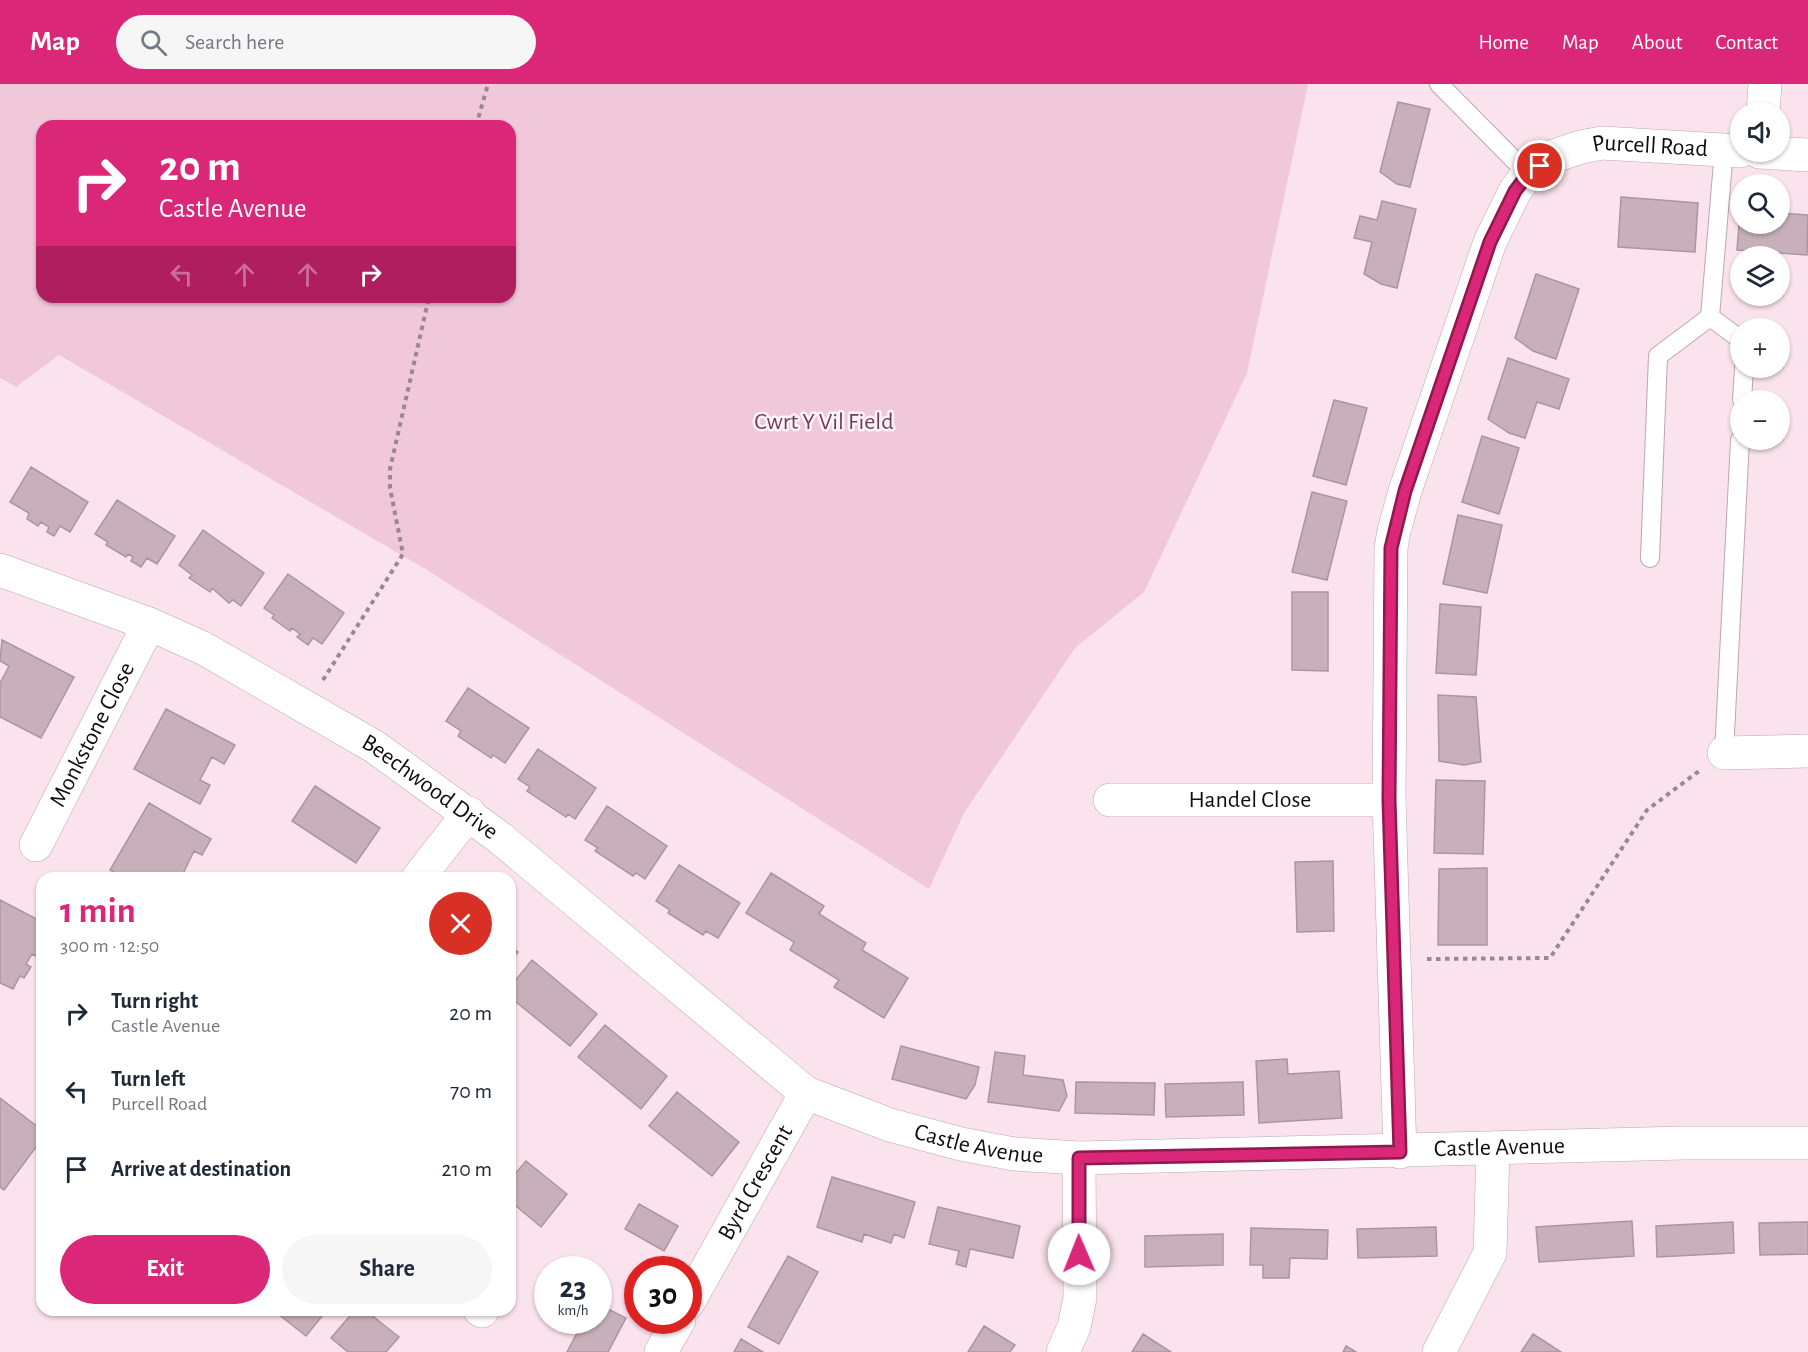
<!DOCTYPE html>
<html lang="en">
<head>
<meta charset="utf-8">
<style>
  :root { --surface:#fff; --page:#f6f6f7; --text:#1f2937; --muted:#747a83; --accent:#db2777 }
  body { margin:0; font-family:"Alegreya Sans",sans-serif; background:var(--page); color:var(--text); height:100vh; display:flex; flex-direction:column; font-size:22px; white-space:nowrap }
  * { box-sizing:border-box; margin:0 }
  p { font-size:20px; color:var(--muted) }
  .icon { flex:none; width:33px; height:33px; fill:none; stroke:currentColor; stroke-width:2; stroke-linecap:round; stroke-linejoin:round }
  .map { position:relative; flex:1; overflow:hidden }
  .panel { position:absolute; left:36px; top:788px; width:480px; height:444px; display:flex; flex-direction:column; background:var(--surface); border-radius:18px; box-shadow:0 2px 4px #0004 }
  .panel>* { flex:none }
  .banner { position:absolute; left:36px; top:36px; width:480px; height:183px; border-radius:18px; box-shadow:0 2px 4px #0004; background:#db2777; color:#fff; overflow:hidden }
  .controls { position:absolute; left:1730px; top:18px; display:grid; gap:12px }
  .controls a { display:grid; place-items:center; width:60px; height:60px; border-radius:50%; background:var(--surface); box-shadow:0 2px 4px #0004; font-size:30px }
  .speed { position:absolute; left:534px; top:1172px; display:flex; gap:12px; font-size:30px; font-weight:700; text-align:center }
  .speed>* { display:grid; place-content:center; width:78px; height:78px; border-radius:50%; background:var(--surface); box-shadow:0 2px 4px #0004; line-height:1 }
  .speed small { font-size:15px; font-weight:400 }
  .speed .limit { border:9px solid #d22; background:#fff; color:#111 }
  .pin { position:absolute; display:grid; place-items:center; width:51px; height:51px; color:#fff; margin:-26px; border:3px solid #fff; border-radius:50%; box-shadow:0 2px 6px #0007 }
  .me { position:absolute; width:66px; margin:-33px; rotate:359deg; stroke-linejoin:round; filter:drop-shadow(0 0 4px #0008) }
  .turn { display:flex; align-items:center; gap:21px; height:126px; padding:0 24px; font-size:27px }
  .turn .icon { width:78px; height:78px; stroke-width:2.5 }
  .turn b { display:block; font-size:42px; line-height:51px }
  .lanes { display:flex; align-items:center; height:57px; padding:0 24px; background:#0003; justify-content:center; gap:30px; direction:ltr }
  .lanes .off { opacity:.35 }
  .round { display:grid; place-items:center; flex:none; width:63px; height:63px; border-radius:32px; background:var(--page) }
  .overview { display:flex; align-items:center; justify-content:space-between; height:102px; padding:0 24px }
  h1 { font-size:36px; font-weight:700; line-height:45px; color:var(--accent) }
  .action { display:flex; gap:12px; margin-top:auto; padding:12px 24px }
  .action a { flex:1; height:69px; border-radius:36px; background:var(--accent); color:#fff; font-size:24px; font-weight:700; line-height:69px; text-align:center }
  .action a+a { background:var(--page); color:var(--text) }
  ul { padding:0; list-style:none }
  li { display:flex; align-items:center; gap:18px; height:78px; padding:0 24px }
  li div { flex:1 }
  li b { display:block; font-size:22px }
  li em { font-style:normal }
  header { display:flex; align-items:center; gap:36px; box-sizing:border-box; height:84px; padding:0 30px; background:var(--accent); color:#fff }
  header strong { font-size:28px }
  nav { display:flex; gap:33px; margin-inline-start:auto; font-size:21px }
  .search { width:420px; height:54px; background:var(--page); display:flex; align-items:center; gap:15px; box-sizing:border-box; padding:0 21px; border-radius:33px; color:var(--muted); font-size:22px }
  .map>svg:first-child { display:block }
</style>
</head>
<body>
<header>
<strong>Map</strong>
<div class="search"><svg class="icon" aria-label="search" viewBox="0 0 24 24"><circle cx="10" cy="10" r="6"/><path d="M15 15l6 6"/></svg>Search here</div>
<nav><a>Home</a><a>Map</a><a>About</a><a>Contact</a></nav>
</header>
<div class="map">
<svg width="1808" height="1268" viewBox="0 0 1808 1268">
  <rect width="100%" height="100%" fill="#fbe3ed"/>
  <path fill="#f1c8d9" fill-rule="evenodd" d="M0,0H1308L1247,289L1144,508L1075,564L964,729L929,805L427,486L59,271L16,303L0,294ZM42,42H510V213H42Z"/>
  <path fill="#c8b0ba" stroke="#ac959f" stroke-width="1.5" d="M1398,18L1430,25L1410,103L1397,100L1380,88Z
    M1621,113L1698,119L1695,168L1618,163Z
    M1382,117L1416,125L1397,204L1381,200L1364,190L1372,158L1354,154L1360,132L1377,136Z
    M1740,128V140H1779V129L1808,131L1807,171L1737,166Z
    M1536,190L1579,205L1556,275L1533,267L1515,254Z
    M1508,274L1569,295L1559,325L1537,318L1525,354L1509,349L1488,335Z
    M1334,316L1367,324L1346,401L1313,392Z
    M1482,352L1519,364L1499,430L1462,418Z
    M31,383L88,418L70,448L60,442L54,452L47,448L49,443L41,438L38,442L27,435L29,429L10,418Z
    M1312,408L1347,417L1327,496L1292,488Z
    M117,416L175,452L157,480L147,474L141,483L131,477L133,473L128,470L126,473L106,461L108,458L95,450Z
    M1458,431L1502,441L1487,509L1443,500Z
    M203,446L264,489L241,522L233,516L229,519L212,504L210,508L189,494L192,491L179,481Z
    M288,490L344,529L322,560L313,554L308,561L297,553L300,550L292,544L290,547L272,534L274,531L264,524Z
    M1292,508H1328V587L1292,586Z
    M1440,520L1481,523L1476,591L1436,589Z
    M2,556L74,593L41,654L0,633V599L9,582L0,577Z
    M468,604L529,644L505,679L493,671L491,674L458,652L461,647L446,637Z
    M1438,611L1476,613L1481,678L1464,681L1439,677Z
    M166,625L235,661L224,680L212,673L200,696L210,701L200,720L134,685Z
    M538,665L596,704L575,735L568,730L566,733L527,707L530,703L518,695Z
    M1436,696L1485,697L1483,770L1434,769Z
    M315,702L380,744L356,779L292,737Z
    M149,719L211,755L202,771L194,767L181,794H124L110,786Z
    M607,722L667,762L645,795L636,789L633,792L595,767L598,764L585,756Z
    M1333,777L1334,847L1297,848L1295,778Z
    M679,781L740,819L718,854L706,847L703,851L668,829L670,826L656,817Z
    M1487,784V861H1438L1439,785Z
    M771,789L824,822L819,830L866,859L862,866L908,894L884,934L834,903L839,896L790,866L794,858L746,829Z
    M0,816L42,838L39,857L42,858V865L38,873L32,870L26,880L31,883L24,894L20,892L13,905L0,899Z
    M510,861L518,868L510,877Z
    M532,876L597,930L570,962L510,913V903Z
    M605,941L667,992L641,1025L578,973Z
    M901,962L979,983L975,1001L966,1015L892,995Z
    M995,968L1025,972L1023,991L1063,996L1067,1012L1059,1027L988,1018Z
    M1287,975L1288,990L1339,987L1342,1034L1259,1039L1256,977Z
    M1076,998L1155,999L1154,1031L1075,1029Z
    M1243,998L1244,1031L1166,1033L1165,1000Z
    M677,1008L739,1058L712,1092L649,1042Z
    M0,1014L42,1046V1055L4,1106L0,1103Z
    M526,1077L567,1110L541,1143L510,1117V1096Z
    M832,1093L915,1118L904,1154L894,1150L891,1159L864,1150L862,1158L817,1143Z
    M639,1120L678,1142L664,1167L625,1145Z
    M938,1123L1020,1142L1013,1174L970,1165L966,1183L956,1180L959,1167L929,1160Z
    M1632,1137L1634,1172L1539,1178L1536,1143Z
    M1733,1138L1734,1169L1657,1173L1656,1142Z
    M1808,1138V1170L1760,1171L1759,1139Z
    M1436,1143L1437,1172L1358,1174L1357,1145Z
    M1251,1144L1328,1146L1327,1175L1290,1174L1289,1194H1263V1181H1250Z
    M1223,1150V1181L1145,1183V1152Z
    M788,1172L818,1188L779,1260L748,1243Z
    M598,1220L626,1234L608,1268H567L584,1236H598Z
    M273,1226H327L306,1252Z
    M355,1226H365L399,1253L386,1268H348L331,1254Z
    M984,1242L1015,1261L1010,1268H968Z
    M1143,1250L1171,1268H1132Z
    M1533,1250L1561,1268H1521Z
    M741,1255L763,1268H734Z
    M1346,1262L1356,1268H1343Z"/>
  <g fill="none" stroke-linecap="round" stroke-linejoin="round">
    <defs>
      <path id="lane" d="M1439,0L1528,90
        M1724,66L1710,233L1740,255
        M1742,316L1744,284
        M1650,474L1658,272L1710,233
        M1724,669L1740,356"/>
      <g id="street">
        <path d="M1763,28L1765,0"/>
        <path d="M1759,68L1808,71"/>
        <path id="s1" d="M0,486L149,540L203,564L375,663L500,754L806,1009L890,1041L961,1060L1014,1070L1079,1074L1683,1059H1808"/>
        <path d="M1724,669L1808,667"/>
        <path id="s2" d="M1110,716H1389"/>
        <path id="s3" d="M36,761L149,540"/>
        <path d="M418,794L469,729"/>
        <path id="s4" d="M1400,1068L1389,716L1391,464L1394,447L1405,407L1490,158L1515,107L1528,90L1551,73L1581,63L1602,59L1740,67"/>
        <path id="s5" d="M688,1219L806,1009"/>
        <path d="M480,1226L482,1227"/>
        <path d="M661,1268L679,1236"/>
        <path d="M1063,1268L1074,1243L1080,1214L1079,1074"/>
        <path d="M1439,1268L1490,1169L1493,1065"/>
      </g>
    </defs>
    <use href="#lane" stroke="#bda6b0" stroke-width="20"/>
    <use href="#street" stroke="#bda6b0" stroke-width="34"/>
    <path stroke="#99888f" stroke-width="4" stroke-dasharray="4.5 4.5" stroke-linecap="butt" d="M476,42L488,0
      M323,596L403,470L390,404V385L429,213
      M1427,875L1550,874L1647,726L1699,687"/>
    <use href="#lane" stroke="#fff" stroke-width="18"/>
    <use href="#street" stroke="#fff" stroke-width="33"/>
  </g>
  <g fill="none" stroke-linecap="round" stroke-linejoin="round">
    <defs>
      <path id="route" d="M1079,1170V1074L1400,1068L1389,716L1391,464L1405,407L1490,158L1515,107L1528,90L1540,82"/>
    </defs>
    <use href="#route" stroke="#8e194d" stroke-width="15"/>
    <use href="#route" stroke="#db2777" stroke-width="10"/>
  </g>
  <g text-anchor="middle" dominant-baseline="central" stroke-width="5" stroke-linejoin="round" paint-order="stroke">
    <g font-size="24" fill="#130b0e" stroke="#fff4f8">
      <text stroke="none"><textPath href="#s4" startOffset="1134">Purcell Road</textPath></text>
      <text stroke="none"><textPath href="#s3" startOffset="124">Monkstone Close</textPath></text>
      <text stroke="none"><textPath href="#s1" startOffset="484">Beechwood Drive</textPath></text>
      <text stroke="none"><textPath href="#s2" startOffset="140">Handel Close</textPath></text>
      <text stroke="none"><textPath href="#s1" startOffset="1150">Castle Avenue</textPath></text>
      <text stroke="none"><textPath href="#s1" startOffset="1672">Castle Avenue</textPath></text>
      <text stroke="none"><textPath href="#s5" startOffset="138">Byrd Crescent</textPath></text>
    </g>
    <g font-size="24" fill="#743a56" stroke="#fff4f8">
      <text x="824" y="338">Cwrt Y Vil Field</text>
    </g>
  </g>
</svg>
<div class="controls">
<a><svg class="icon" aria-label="sound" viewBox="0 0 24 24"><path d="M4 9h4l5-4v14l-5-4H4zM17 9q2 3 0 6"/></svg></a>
<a><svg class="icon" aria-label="search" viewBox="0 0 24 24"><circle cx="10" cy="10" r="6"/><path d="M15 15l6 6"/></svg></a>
<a><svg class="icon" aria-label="layers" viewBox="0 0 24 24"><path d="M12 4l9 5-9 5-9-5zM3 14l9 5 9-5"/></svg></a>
<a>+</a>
<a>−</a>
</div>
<div class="speed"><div>23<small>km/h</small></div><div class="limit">30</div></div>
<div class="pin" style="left:1540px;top:82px;background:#d93025"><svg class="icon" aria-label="arrive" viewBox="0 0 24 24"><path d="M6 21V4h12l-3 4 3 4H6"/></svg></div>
<svg class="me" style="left:1079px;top:1170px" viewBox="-20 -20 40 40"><circle r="19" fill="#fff"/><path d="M0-13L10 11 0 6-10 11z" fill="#db2777"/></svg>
<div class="banner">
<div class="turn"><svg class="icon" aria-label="right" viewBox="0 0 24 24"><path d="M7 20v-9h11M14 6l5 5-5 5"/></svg><div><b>20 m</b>Castle Avenue</div></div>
<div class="lanes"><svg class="icon off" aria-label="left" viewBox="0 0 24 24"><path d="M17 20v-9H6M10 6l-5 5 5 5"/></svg><svg class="icon off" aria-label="ahead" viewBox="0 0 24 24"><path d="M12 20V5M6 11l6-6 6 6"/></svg><svg class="icon off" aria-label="ahead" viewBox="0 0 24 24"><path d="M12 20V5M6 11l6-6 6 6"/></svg><svg class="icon" aria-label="right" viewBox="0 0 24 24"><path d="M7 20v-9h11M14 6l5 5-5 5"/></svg></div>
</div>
<section class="panel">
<div class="overview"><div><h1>1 min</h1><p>300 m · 12:50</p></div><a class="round" style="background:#d93025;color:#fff"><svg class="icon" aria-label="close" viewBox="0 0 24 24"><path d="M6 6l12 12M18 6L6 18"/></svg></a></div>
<ul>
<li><svg class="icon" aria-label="right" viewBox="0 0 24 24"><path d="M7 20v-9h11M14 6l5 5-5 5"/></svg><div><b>Turn right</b><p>Castle Avenue</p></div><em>20 m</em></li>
<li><svg class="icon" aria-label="left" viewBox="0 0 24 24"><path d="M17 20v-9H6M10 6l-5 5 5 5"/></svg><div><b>Turn left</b><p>Purcell Road</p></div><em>70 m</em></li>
<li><svg class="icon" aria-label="arrive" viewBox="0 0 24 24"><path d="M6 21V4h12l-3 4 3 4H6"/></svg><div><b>Arrive at destination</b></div><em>210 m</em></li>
</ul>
<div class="action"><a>Exit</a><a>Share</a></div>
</section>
</div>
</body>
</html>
